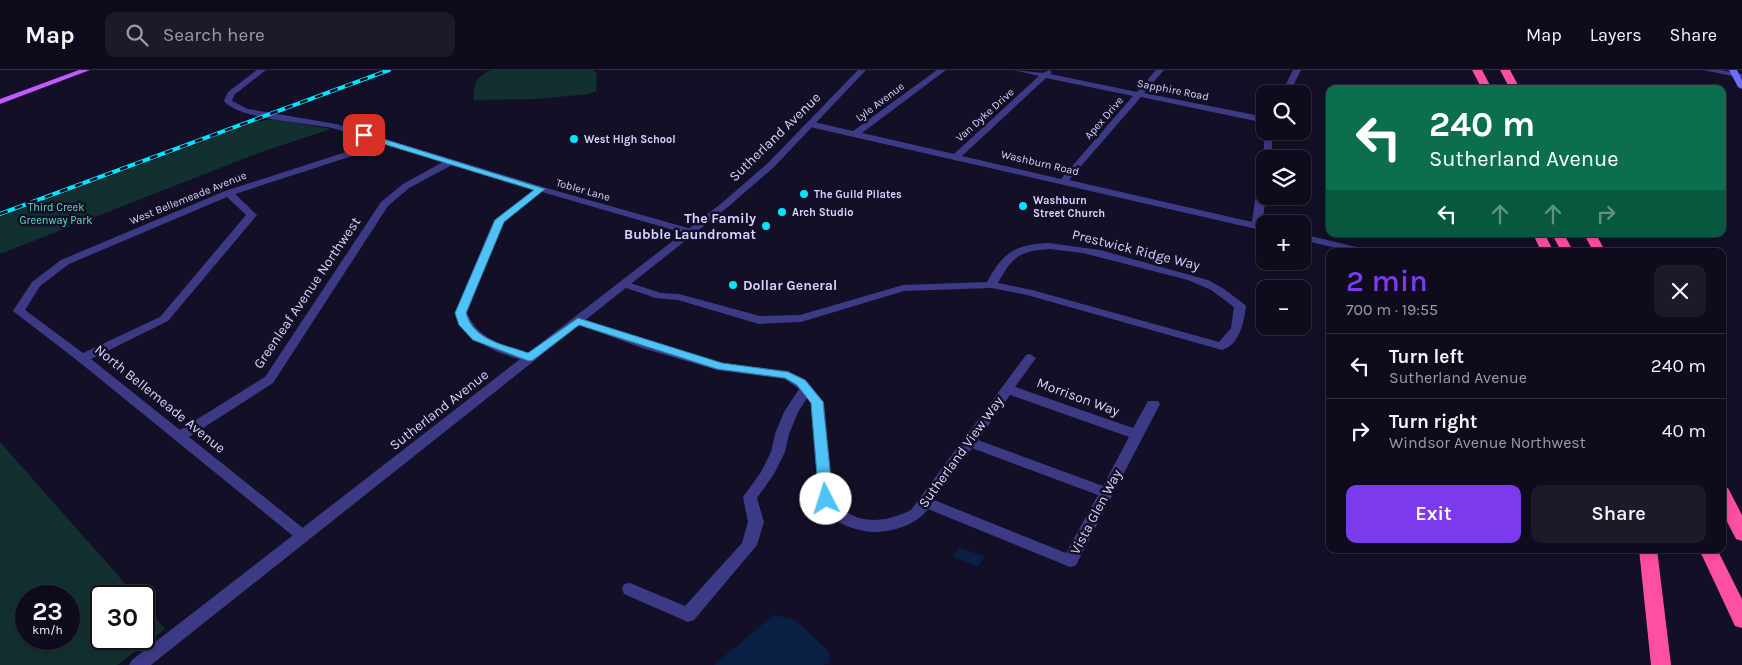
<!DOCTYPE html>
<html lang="en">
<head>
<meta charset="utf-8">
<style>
  :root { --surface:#0e0b1c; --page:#1c1929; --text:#f1f3f6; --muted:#9b9ba3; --line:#2e2b3b; --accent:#7c3aed }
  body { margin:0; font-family:Karla,sans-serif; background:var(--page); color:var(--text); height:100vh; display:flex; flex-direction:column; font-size:19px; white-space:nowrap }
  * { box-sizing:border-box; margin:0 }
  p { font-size:16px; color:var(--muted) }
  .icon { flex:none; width:28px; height:28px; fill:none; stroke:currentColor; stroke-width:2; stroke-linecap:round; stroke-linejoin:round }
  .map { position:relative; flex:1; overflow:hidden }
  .details { position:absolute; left:1326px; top:178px; width:400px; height:305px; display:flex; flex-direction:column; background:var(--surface); border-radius:10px; box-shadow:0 2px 8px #0003,0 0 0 1px var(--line) }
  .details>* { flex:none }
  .hud { position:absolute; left:1326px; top:15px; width:400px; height:152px; border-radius:10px; box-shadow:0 2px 8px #0003,0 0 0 1px var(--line); background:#0b6e4f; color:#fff; overflow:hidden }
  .fabs { position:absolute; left:1256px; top:15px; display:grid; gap:10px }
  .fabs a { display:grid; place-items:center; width:55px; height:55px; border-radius:10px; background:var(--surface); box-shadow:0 2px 8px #0003,0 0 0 1px var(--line); font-size:25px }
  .speed { position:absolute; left:15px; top:515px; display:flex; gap:10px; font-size:25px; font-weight:700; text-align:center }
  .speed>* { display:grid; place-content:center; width:65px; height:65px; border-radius:50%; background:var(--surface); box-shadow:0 2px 8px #0003,0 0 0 1px var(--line); line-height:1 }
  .speed small { font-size:12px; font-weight:400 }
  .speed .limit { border:2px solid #111; border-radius:8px; background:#fff; color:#111 }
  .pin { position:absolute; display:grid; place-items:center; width:42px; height:42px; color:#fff; margin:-21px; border-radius:10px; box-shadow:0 2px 8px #0006 }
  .me { position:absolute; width:55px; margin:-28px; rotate:355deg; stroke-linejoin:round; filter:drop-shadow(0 0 4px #0008) }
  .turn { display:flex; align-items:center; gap:18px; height:105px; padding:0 20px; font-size:22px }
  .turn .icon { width:65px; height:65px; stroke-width:2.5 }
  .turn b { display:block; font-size:35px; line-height:42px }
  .lanes { display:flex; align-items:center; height:48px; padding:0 20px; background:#0003; justify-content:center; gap:25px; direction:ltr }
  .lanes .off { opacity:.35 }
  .round { display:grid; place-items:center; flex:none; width:52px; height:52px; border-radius:10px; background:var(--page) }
  .head { display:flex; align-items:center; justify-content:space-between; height:85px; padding:0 20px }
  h1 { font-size:30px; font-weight:600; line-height:38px; color:var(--accent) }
  .action { display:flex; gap:10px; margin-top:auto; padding:10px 20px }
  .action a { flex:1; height:58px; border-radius:10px; background:var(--accent); color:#fff; font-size:20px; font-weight:600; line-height:58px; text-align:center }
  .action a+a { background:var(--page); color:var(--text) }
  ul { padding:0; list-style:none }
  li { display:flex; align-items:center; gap:15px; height:65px; padding:0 20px; border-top:1px solid var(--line) }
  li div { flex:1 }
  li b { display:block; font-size:19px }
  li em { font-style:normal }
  header { display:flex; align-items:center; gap:30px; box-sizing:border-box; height:70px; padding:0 25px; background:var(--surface); border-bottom:1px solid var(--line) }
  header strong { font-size:24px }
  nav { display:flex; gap:28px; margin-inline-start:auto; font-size:18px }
  .search { width:350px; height:45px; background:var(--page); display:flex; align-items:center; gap:12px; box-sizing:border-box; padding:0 18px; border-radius:10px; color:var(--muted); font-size:19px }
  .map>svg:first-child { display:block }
</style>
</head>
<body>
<header>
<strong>Map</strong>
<div class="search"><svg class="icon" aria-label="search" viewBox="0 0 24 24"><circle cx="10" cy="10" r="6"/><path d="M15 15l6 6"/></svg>Search here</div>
<nav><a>Map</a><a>Layers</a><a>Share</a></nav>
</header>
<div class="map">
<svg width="1742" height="595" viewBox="0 0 1742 595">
  <rect width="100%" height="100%" fill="#130f26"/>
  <path fill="#12302f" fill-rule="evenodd" d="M492,0H593L597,4L596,21L589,24L536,29L474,30C472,16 477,5 492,0Z
    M273,49L331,59L264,81L0,184V147L256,52Z
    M0,372L136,526H101V569H144V535L165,559L117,595H0ZM26,526H69V569H26Z"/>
  <path fill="#0a1f44" d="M959,477L984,487L978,497L953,487Z
    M774,545L795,550L829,581L830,592L823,595H714Z"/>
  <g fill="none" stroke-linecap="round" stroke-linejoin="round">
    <path fill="#3d3a85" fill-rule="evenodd" d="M257,0H266L234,25L232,31L248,39L336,54L543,117L695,160L696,162L691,165L687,164L542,122L503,151L467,243C479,271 507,276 533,285L535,288L529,292C499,284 468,273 455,243L494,150L533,120L452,95L409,118L388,136L273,313L189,367L308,462L311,466L308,470L303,472L298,470L78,291L13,241L32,212L61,190L225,121L377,72C362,68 347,62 332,58C308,53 237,49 224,31L228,22ZM386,75L443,92L403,114L381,132L265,307L180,360L91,289L168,251L257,145L235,124ZM227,127L246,145L160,247L83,283L25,240L40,216L69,194Z
      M937,0H946L862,63L954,84L1039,6L1014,0L1043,3L1049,0L1052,2L1050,4L1137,22L1156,0H1164L1144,23L1265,47V53L1141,27L1069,110L1252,152L1260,93L1263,91L1265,61H1273L1271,89H1265L1266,126L1262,154L1265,155V161L810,57L806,54L810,51L853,61ZM1046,8L1133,26L1061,109L962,86Z
      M1293,0H1301L1289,24H1281Z
      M1302,164L1365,179L1366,181H1349L1302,170Z
      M1049,173L1100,180L1208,210L1224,219L1244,234L1246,236C1244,251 1240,275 1222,280L1027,225L991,218L904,221L801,252L759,254L678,230L656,228L620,216L618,214L624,211L661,223L679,224L760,246L800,245L903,215L987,212C1004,181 1015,175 1049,173ZM1049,179L1083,183L1188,210L1211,220L1234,237L1231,258L1219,272L1032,220L998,213C1012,187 1019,181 1049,179Z
      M578,247L650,272L722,293L788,301L806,310L824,332L833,428C852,456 883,454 911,440L1026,285L1030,284L1036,288L1015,317L1133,358L1148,331H1158L1160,334L1076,495L1070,497L928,439C917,454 896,461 877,462C856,462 825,452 819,428C816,419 817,407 816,398C814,376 812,354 811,333L807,328L798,342L789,364L785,382L774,404L757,428L764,452L757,475L694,550L688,552L624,524L622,519L624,514L630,513L685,536L742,473L748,452L743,427L761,402L771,382L775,364L784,342L799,319L785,309L717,300L642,278L574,253L572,251ZM1010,325L1129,367L1103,416L978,370ZM972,378L1098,425L1066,483L934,430Z"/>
    <path fill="#3d3a85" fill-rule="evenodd" d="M858,0H866L774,97L729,136L151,595H129L132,590L723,132L768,93Z
      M1703,0H1720L1742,4V8Z"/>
    <path fill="#6f6bff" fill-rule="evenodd" d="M1729,0H1737L1742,10V19L1738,17Z"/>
    <path fill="#c25bff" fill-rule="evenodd" d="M79,0H90L0,34V29Z"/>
    <path fill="#ff4fa3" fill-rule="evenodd" d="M1472,0H1482L1492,19H1482Z
      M1500,0H1510L1520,19H1510Z
      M1533,164H1545L1553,181H1541Z
      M1552,164H1564L1573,181H1561Z
      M1584,164H1596L1605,181H1593Z
      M1722,416L1728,418L1742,445V471L1736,469L1722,442Z
      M1639,479H1657L1671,595H1651Z
      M1699,479H1717L1742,529V558L1735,556Z"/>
    <defs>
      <path id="rail" d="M0,144L389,0"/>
    </defs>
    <use href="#rail" stroke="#00e5ff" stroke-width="4"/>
    <use href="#rail" stroke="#130f26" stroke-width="2.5" stroke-dasharray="8" stroke-linecap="butt"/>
  </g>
  <path fill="#4fc3f7" stroke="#337fa1" d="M361,64H367L545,119L504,152L466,243C474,271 503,274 528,283L578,248L722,293L788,302L805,310L823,332L833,429L831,432H821L819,429L811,333L797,315L785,308L717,299L579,255L533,290L529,291L473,270L459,255L455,243L495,150L534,120L361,67Z"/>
  <g fill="#00e5ff" stroke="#130f26" stroke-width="2">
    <circle cx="574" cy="69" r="5"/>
    <circle cx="804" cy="124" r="5"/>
    <circle cx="1023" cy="136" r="5"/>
    <circle cx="782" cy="142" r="5"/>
    <circle cx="766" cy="156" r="5"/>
    <circle cx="733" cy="215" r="5"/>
  </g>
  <g text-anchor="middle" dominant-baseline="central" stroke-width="5" stroke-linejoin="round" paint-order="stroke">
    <g font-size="11" fill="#d9d4ff" stroke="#130f26">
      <text transform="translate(1173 20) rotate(11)">Sapphire Road</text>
      <text transform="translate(880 32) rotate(-37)">Lyle Avenue</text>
      <text transform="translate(985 45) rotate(-42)">Van Dyke Drive</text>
      <text transform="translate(1104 48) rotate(-49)">Apex Drive</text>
      <text transform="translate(1040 93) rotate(13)">Washburn Road</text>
      <text transform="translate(583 120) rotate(16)">Tobler Lane</text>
      <text transform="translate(188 128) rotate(-22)">West Bellemeade Avenue</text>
    </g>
    <g font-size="11" font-weight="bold" fill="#d9d4ff" stroke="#130f26" text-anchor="start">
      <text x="584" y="69">West High School</text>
      <text x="814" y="124">The Guild Pilates</text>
      <text x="1033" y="130">Washburn<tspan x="1033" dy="13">Street Church</tspan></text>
      <text x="792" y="142">Arch Studio</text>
    </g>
    <g font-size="11" fill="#5fe0c0" stroke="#130f26">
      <text x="56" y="137">Third Creek<tspan x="56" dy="13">Greenway Park</tspan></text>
    </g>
    <g font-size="14" fill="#d9d4ff" stroke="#130f26">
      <text transform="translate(775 67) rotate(-44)">Sutherland Avenue</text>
      <text transform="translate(1136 180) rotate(14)">Prestwick Ridge Way</text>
      <text transform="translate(307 223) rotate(-56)">Greenleaf Avenue Northwest</text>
      <text transform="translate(1078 327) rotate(20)">Morrison Way</text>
      <text transform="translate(160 329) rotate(39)">North Bellemeade Avenue</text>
      <text transform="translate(439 340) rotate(-38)">Sutherland Avenue</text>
      <text transform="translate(961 382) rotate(-54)">Sutherland View Way</text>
      <text transform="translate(1096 442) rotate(-62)">Vista Glen Way</text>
    </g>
    <g font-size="14" font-weight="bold" fill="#d9d4ff" stroke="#130f26" text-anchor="end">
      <text x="756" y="148">The Family<tspan x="756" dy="16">Bubble Laundromat</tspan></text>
      <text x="743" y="215" text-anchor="start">Dollar General</text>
    </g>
  </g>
</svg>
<div class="fabs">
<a><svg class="icon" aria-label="search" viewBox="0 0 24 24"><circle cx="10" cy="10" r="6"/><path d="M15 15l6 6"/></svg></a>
<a><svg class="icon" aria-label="layers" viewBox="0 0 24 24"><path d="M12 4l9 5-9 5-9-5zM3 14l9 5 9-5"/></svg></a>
<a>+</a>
<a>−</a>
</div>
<div class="speed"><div>23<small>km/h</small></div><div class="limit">30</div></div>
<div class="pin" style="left:364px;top:65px;background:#d93025"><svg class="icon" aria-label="arrive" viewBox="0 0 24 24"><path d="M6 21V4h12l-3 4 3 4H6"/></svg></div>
<svg class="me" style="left:826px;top:429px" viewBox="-20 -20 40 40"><circle r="19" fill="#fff"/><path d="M0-13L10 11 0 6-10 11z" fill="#4fc3f7"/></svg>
<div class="hud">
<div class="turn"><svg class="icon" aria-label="left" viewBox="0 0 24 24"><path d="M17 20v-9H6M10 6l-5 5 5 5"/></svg><div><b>240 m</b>Sutherland Avenue</div></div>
<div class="lanes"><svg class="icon" aria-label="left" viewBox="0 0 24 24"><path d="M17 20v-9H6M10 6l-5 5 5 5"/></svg><svg class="icon off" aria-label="ahead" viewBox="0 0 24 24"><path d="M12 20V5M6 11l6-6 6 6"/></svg><svg class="icon off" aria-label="ahead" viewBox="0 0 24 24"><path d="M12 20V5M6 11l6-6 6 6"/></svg><svg class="icon off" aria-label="right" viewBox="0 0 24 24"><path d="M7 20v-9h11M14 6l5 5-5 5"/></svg></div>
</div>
<section class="details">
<div class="head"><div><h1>2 min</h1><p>700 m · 19:55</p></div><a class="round"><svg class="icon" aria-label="close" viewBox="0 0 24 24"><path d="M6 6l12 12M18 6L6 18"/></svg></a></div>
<ul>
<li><svg class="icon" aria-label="left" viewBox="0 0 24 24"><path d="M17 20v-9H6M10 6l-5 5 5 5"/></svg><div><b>Turn left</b><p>Sutherland Avenue</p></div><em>240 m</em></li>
<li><svg class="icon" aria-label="right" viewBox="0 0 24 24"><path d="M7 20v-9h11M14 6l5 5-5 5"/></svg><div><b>Turn right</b><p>Windsor Avenue Northwest</p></div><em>40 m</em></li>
</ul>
<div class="action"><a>Exit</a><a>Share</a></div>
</section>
</div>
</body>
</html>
